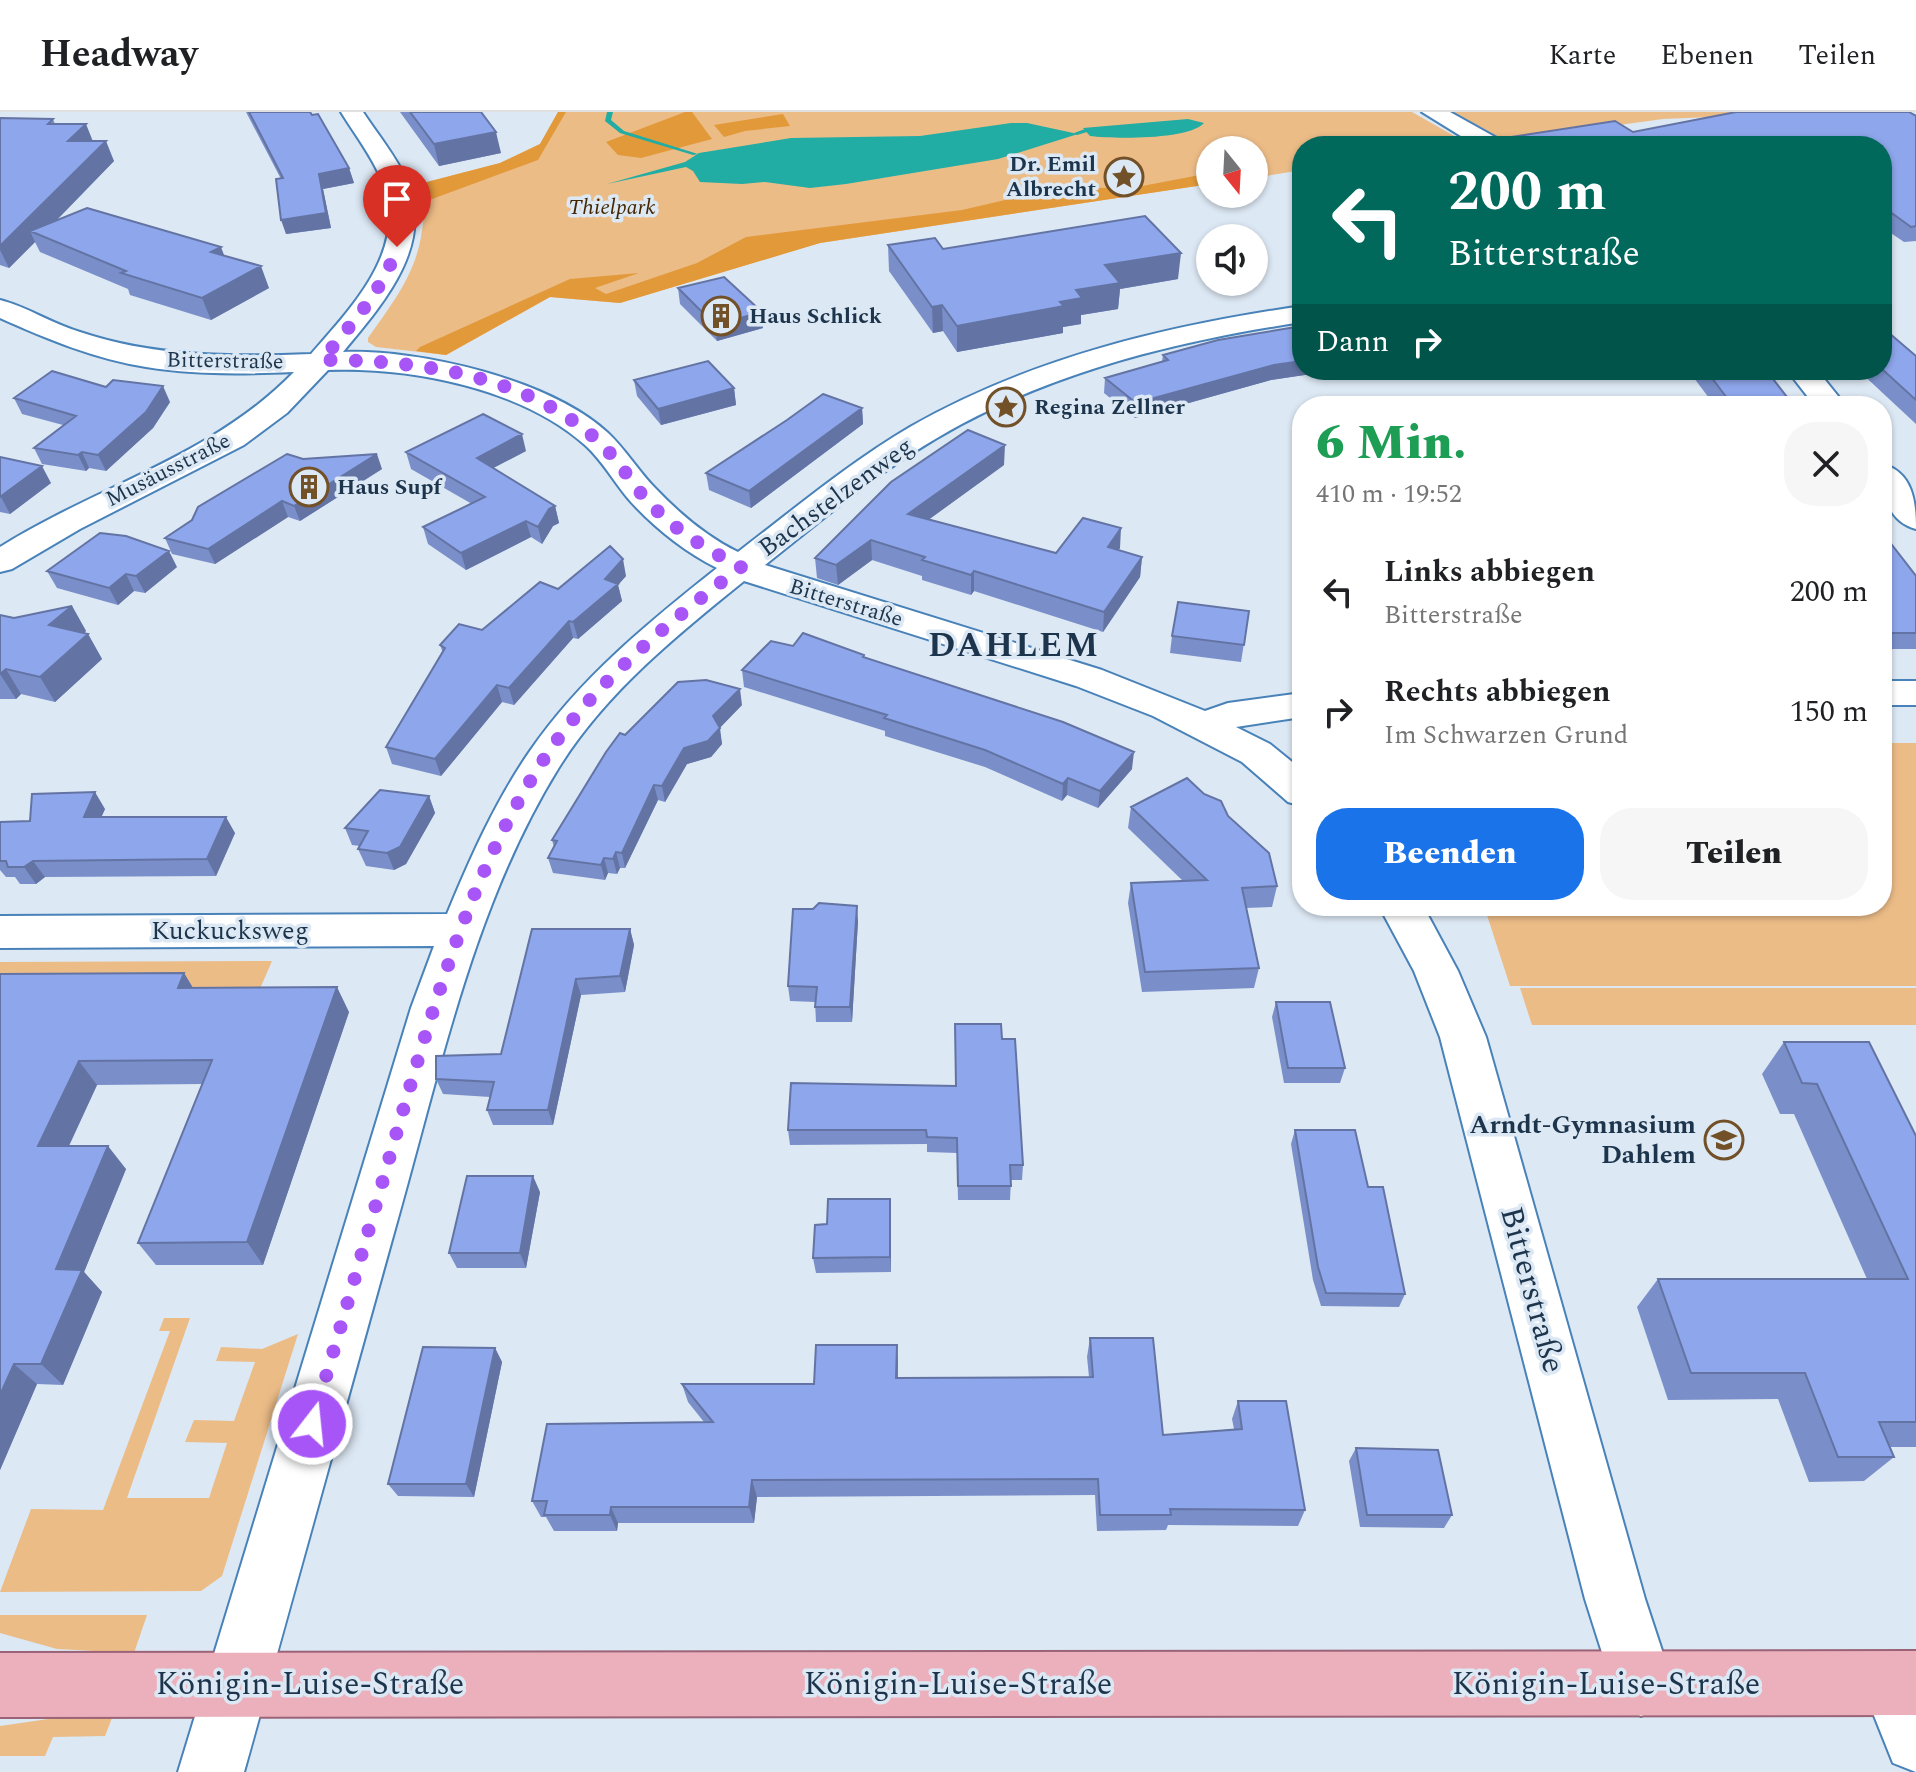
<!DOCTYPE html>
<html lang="de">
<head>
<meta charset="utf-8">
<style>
  :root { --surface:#fff; --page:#f6f6f6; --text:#202124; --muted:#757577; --line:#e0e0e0; --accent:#1a73e8 }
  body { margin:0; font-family:Spectral,serif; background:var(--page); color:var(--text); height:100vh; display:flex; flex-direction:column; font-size:30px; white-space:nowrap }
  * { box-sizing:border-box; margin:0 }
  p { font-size:26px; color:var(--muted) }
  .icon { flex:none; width:44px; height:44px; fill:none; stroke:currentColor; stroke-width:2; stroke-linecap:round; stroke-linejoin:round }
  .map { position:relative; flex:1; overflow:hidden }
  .panel { position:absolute; left:1292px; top:284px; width:600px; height:520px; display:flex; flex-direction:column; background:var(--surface); border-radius:32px; box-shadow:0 2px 6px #0004 }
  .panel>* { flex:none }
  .hud { position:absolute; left:1292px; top:24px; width:600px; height:244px; border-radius:32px; box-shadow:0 2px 6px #0004; background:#00695c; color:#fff; overflow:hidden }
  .needle { width:52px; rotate:162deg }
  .buttons { position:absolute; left:1196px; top:24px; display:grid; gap:16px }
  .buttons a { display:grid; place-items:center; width:72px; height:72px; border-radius:50%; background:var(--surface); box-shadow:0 2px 6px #0004; font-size:40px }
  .pin { position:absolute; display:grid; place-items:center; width:68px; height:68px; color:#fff; margin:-82px -34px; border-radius:50% 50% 50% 0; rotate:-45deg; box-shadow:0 0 8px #0007 }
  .pin .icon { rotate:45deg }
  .me { position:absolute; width:88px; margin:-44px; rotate:16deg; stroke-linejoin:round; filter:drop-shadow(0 0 6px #0008) }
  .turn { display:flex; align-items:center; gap:28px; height:168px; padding:0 24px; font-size:36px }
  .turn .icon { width:104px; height:104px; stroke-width:2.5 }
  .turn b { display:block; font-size:56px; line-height:68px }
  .then { display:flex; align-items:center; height:76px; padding:0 24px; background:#0003; gap:16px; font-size:30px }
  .round { display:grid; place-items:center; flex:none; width:84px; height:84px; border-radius:32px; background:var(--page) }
  .overview { display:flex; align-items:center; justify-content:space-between; height:136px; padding:0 24px }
  h1 { font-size:48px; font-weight:800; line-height:60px; color:#1e9e55 }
  .action { display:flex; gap:16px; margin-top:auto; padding:16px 24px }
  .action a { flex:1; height:92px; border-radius:32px; background:var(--accent); color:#fff; font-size:32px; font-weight:800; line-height:92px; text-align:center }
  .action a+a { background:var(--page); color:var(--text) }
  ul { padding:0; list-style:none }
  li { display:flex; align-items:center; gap:24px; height:120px; padding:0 24px }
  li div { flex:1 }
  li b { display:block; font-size:30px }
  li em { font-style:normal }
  header { display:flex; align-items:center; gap:48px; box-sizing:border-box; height:112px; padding:0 40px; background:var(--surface); border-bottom:2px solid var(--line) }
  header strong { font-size:38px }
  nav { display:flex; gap:44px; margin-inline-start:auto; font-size:28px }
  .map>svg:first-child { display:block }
</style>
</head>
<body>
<header>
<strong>Headway</strong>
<nav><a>Karte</a><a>Ebenen</a><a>Teilen</a></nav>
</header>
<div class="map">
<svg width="1916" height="1660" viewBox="0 0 1916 1660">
  <rect width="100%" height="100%" fill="#dce8f4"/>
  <path fill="#ecbc87" d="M558,0H1412L1470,33L1302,34V58L1254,66V38H1210V72L820,131L620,191L550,185L446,243L376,235L368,230V226C408,170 428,143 423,71L500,51L540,32Z
    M1452,0H1833L1663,7L1503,29Z
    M1882,631H1916V874H1510L1484,794H1882Z
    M272,849L256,886L0,887V850Z
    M1520,876H1916V913H1532Z
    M164,1206H190L127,1386H209L227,1331L185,1330L194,1308L234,1309L255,1250L216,1249L221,1235L262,1237L298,1222L222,1464L201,1479L0,1480L31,1397L103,1398L170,1219H159Z
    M0,1503H147L134,1541L57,1537L0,1521Z
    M55,1606H112L105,1624L53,1625L45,1644H0V1614Z"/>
  <path fill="#e2993a" d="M558,0H566L538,48L424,90L423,71L500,51L540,32Z
    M685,0H692L712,27L641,46L618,43L606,30Z
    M783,2L790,14L745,19L724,25L714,13Z
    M1210,61V72L820,131L620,191L550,185L446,243L416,239L420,235L570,167L639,161L595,176L606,182L697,151L746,125L962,98L1052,77L1137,75Z"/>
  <path fill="#21aca4" d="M1188,7L1204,11C1189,28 1113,27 1090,24L1083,16Z
    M1011,11H1027L1078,22L998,47L846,72L810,76L765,70L742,72L700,70L693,59L686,55L607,72L685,50L699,41L791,26L920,24Z"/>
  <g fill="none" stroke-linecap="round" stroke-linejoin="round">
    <path fill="#21aca4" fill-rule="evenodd" d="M607,0H613L611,8L624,19L698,42L693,43L620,21L605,9Z
      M1085,17L1088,19L1087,20L1077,23L1074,21Z"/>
    <defs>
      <path id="minor" d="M341,0H363C378,23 396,44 407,69C435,134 382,193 343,240C420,237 551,268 608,321C626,338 639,360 656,377C680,402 707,425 738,440C794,397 849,351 910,315C1031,246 1165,214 1302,194V210C1164,231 1029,265 911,342C860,375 813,415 765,453L1102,558L1205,599L1228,591L1302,581V605L1236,615L1270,632L1302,658V694L1288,690L1242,650L1153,604L1076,574L744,469C677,523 604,582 558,657C477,788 443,945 402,1092C349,1281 297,1471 244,1660H178L411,896L434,834L0,836V804L447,802C470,746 496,688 530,639C580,566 649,510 717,456C685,440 656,417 631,390C615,372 603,349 585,333C521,276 411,255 328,258L287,301L244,333L80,417L12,457L0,460V435C97,374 213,344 294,260C246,262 194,263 146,255C95,247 47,227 0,206V188C28,195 52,212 80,220C154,245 233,245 311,242C352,195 410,136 382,69C372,44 355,23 341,0Z
        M1422,0H1450L1502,29L1506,34H1477Z
        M1787,258H1817L1846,294H1815Z
        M1882,352C1913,360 1916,390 1916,417C1886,409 1882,379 1882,352Z
        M1882,569H1916V593H1882Z
        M1379,794H1423L1458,859L1486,925L1645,1487L1673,1572L1663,1594L1641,1604L1619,1594L1585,1487L1440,925L1414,859Z
        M1893,1539L1916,1550V1660L1893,1651L1861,1571L1871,1549Z"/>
      <path id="major" d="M1916,1539V1603L0,1605V1541Z"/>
    </defs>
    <use href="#minor" stroke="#4882b9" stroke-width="4"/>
    <use href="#major" stroke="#9a6377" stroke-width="4"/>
    <use href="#minor" fill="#fff" fill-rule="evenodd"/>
    <use href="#major" fill="#ebb0bb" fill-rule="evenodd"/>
  </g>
  <path fill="#7a8fca" d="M246,0H310L349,56L354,71L323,77L331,116L286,122L281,67Z
    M400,0H481L501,41L439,54Z
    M1913,3L1916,4V129L1904,130L1882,115V34L1633,20Z
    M0,6L53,7L55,12L93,29L114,49L56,109L225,144L269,176L211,208L130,183L128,177L40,140L35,130L9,156L0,153Z
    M888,133L943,137L1178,167L1120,177L1118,197L1081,203V212L1063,215V221L957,240L943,219L933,221L889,159Z
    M678,176L762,200L763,216L717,229L680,192Z
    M1882,215L1916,244V312L1858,258H1882Z
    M1163,243L1302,258H1338L1271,268L1135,306L1104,281L1105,266L1162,249Z
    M1688,258H1766L1794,294H1715Z
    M634,268L734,276L736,293L661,313L637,284Z
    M106,275L170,290L153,316L106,359L89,356L86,359L42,352L34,336L63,313L22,302L14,286Z
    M862,296L863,312L751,396L709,378L706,361Z
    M526,339L493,356L555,394L559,411L553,414L542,432L531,425L466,458L428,432L423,415L472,392L411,357L406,340Z
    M0,345L51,371L10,402L0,400Z
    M303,347L382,357L300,409L288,405L215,452L172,442L165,426Z
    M1004,353L929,407L1056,441L1120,436L1118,438L1142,445L1140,465L1103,520L974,479L971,483L922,468V464L872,448L838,473L817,466L815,446Z
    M1882,420L1916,464V537H1882Z
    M177,455L145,481L134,479L118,493L57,476L47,459Z
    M626,464L618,473L622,489L578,527L573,526L514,593L502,590L441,664L392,652L386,635L443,541L440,533L482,518L558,477Z
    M72,494L86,519L84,521L88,522L102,547L55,590L21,582L16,587H0V503L14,506Z
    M1249,499L1241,550L1170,541L1172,524Z
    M793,534L865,546L1132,657L1098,696L1067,683L1062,689L985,655L885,624V619L744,575L742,558Z
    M742,593L719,616L722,632L711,645L687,652L665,690L658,688L625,756H620L617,762L608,761L605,768L553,761L548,746L554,735L552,728L625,623Z
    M429,684L435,701L406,752L394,758L366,754L358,737L360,734L352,733L345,716Z
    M1131,695L1228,704L1277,774L1272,795L1246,796L1259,856L1254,876L1142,880L1128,791L1131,771L1183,769L1128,716Z
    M105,697L101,705L235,721L216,764L45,765L36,772H20L15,765H6L0,758V710L30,709Z
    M858,809L852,910H816L815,890L790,889L788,874Z
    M532,817H630L634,833L625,880L581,883L553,1013H493L487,998L490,985L443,982L436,967L501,942Z
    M184,861L193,876L349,900L263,1153H156L138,1131L202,972L97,973L69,1034L126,1057L84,1160L102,1180L63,1273L37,1272L0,1358V862Z
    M1276,890L1345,956L1340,971H1284L1272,905Z
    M1002,927L1023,1053L1022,1068H1011L1010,1088H958L957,1041L927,1040V1032L790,1033L788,1018L956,974Z
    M1784,930L1916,1024V1335H1890L1894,1345L1864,1369L1809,1370L1778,1287L1668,1288L1637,1195L1658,1167H1867L1794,1002H1780L1762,962Z
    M1295,1018L1368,1075L1405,1182L1399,1195L1321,1194L1313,1168L1291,1032Z
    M540,1080L526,1156H457L449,1141Z
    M890,1087L891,1160L816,1161L813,1146L827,1112Z
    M1090,1226L1163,1323L1234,1317L1232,1307L1238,1289L1305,1398L1298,1414L1168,1413L1166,1418L1097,1419L1095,1383L757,1385L754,1411H618L617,1419H554L546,1405H541L532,1389L704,1310L688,1290L682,1272H814L897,1233L898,1266L1089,1265L1087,1245Z
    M495,1236L502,1250L474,1385L398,1384L388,1372Z
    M1356,1336L1452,1403L1444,1416L1360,1415L1349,1349Z"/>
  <path fill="#6374a4" d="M86,12L94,32L68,29Z
    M496,20L501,41L439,54L434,32Z
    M106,29L114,49L41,124L30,119L35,130L9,156L0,138V134Z
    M349,56L354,71L323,77L331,116L286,122L281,108L319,62Z
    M221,135L229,156L211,140Z
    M1181,141L1178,167L1120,177L1118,197L1081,203V212L1063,215V221L957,240V214L1060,190L1105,153Z
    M261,154L269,176L211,208L202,186Z
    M942,193L943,219L933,221L932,195Z
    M762,200L763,216L717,229L715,213Z
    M1302,249V258H1338L1271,268L1135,306L1136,291L1274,253Z
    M163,274L170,290L153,316L106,359L98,343Z
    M734,276L736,293L661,313L658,297Z
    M862,296L863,312L751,396L749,379Z
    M522,322L526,339L482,362L477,346Z
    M1005,333L1004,353L909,422L908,402Z
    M82,340L89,356L86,359L78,343Z
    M377,342L382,357L300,409L294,394Z
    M42,354L51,371L10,402L1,385Z
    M282,389L288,405L215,452L208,437Z
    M555,394L559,411L553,414L542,432L538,415L549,397Z
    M526,409L531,425L466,458L461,441Z
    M1121,416L1120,436L1106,455L1108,435Z
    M871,428L872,448L838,473L836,453Z
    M169,439L177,455L145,481L136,464Z
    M1142,445L1140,465L1103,520L1104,500Z
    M623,447L626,464L618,473L622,489L578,527L573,510L605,467Z
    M974,459V479L971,483V463Z
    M126,462L134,479L118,493L109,476Z
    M72,494L86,519L63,538L49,513Z
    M569,509L573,526L514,593L509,576Z
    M88,522L102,547L55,590L40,565Z
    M6,557L21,582L16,587L0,562Z
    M497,573L502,590L441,664L435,647Z
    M740,577L742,593L716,620L713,604Z
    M720,616L722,632L711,645L687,652L665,690L662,674L684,636Z
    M1134,640L1132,657L1098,696L1100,679Z
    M1068,666L1067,683L1062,689L1063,672Z
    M654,673L658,688L625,756L622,741Z
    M95,680L105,697L94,722L84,705Z
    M429,684L435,701L406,752L394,758L387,741Z
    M226,705L235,721L216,764L207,747Z
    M616,740L620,756L617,762L613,747Z
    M604,746L608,761L605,768L601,753Z
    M33,749L45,765L36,772L24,755Z
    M857,794L858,809L852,910L850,895Z
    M630,817L634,833L625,880L620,864Z
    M184,861L199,886L178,876Z
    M576,867L581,883L553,1013L548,998Z
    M337,875L349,900L263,1153L247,1130Z
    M79,949L97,973L58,1057L38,1034Z
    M108,1034L126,1057L84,1160L102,1180L63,1273L41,1252L56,1157Z
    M533,1064L540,1080L526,1156L520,1141Z
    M890,1087L891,1102V1160L890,1145Z
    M897,1233L898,1251L897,1284L896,1266Z
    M495,1236L502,1250L474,1385L466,1372Z
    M14,1252L37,1272L0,1358V1283Z
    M752,1368L757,1385L754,1411L749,1395Z
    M611,1395L618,1411L617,1419L610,1403Z"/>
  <path fill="#8ea6eb" stroke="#6374a4" stroke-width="2" d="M249,0H310L312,3L318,2L349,56L319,62L326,101L281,108L276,67L283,66Z
    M410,0H481L496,20L434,32Z
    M1736,0H1909L1916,4V114L1911,115L1882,94V34H1453L1615,9L1633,20Z
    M0,6L53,7L48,12H86L68,29H106L0,134Z
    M87,96L221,135L211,140L261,154L202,186L121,161L126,159L30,119Z
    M1145,104L1181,141L1105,153L1120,171L1076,178L1082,186L1060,190L1064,194L957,214L942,193L932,195L888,133L935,126L943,137Z
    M724,165L762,200L715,213L678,176Z
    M1302,214V249L1274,253L1136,291L1105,266L1168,248L1163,243L1218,228Z
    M1882,215L1916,244V288L1882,257Z
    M708,249L734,276L658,297L634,268Z
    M1706,258H1766L1794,294H1733Z
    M52,259L106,275L113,268L163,274L146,300L98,343L82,340L78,343L34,336L76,304L14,286Z
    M823,282L862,296L749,379L706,361L787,308Z
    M483,302L522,322L477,346L555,394L549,397L538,415L526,409L461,441L423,415L485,385L406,340Z
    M968,318L1005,333L908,402L1056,441L1083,406L1121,416L1108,435L1142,445L1104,500L974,459L971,463L922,448L925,445L871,428L836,453L815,446L891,370Z
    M287,342L303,347L377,342L294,394L282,389L208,437L165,426L192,408L198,395Z
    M0,345L42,354L0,385Z
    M1882,420L1916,464V521H1882Z
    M100,421L126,424L169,439L136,464L126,462L109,476L47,459Z
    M610,434L623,447L605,467L618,472L573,510L569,509L509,576L497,573L435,647L386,635L445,536L440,533L459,512L482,518L540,470L558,477Z
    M1178,490L1249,499L1244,533L1172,524Z
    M72,494L49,513L88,522L40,565L6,557L0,562V503L14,506Z
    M803,521L864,543L863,545L1063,610L1134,640L1100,679L1068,666L1063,672L985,638L884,606L887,603L742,558L771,529L793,534Z
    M706,568L740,577L713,604L720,616L708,629L684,636L662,674L654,673L622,741L616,740L613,747L604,746L601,753L548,746L557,729L552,728L606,640L620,621L625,623L678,570Z
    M1187,666L1204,682L1221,689L1228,704L1269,741L1277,774L1242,776L1259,856L1145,860L1131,771L1207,768L1131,695Z
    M380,678L429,684L400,735L387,741L358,737L368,719L345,716Z
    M95,680L84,705H226L207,747L33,749L24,755H8L6,749H0V710L30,709L32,682Z
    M819,791L857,794L850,895H815L817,875L788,874L793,797H813Z
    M532,817H630L620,864L576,867L548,998H487L494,970L436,967V944L501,942Z
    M184,861L178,876L337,875L247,1130L138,1131L212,948L79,949L38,1034H108L56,1157L82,1158L41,1252H14L0,1283V862Z
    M1276,890H1330L1345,956H1288Z
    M955,912H1001L1002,927H1015L1023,1053H1010L1011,1074H958L957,1026L927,1025L926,1018H788L791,971L956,974Z
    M1784,930H1869L1916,1024V1310H1879L1894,1345H1838L1805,1261H1691L1658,1167H1908L1817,972L1802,971Z
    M1295,1018H1355L1368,1075H1383L1405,1182L1326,1181L1318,1155Z
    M467,1064H533L520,1141H449Z
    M828,1087H890V1145L813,1146L815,1113L827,1112Z
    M1090,1226H1153L1163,1323L1242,1317L1238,1289H1286L1305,1398L1170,1397L1171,1403H1100L1098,1367L752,1368L749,1395H611L610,1403H544L547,1389H532L547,1312L713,1310L682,1272H814L816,1233H897L896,1266L1093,1265Z
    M423,1235L495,1236L466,1372H388Z
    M1356,1336L1438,1338L1452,1403H1367Z"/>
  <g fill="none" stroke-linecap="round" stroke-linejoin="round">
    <path stroke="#a855f7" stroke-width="14" stroke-dasharray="0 25.2" d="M312,1312C342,1211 371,1110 400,1009C436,886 474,752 546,644C597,568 668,511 741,455C704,436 671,416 643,384C628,365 615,344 597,328C525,262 415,248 322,248C351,212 383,179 397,135"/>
  </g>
  <defs>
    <symbol id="sight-ring" viewBox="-11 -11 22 22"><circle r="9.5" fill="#dce8f4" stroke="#725028" stroke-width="1.5"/><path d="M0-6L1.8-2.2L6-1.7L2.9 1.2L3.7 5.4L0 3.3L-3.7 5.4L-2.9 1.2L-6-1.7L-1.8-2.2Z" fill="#725028"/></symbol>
    <symbol id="building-ring" viewBox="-11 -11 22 22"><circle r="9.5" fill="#dce8f4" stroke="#725028" stroke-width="1.5"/><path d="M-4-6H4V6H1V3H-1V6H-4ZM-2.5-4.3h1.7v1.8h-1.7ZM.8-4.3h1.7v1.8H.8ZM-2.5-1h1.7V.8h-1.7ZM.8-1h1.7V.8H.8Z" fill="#725028"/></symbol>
    <symbol id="school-ring" viewBox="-11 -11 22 22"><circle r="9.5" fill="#dce8f4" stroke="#725028" stroke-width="1.5"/><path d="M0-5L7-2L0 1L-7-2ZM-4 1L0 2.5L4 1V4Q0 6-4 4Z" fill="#725028"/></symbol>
  </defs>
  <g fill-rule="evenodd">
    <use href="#sight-ring" x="1102" y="43" width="44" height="44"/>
    <use href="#building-ring" x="699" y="182" width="44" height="44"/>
    <use href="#sight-ring" x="984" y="273" width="44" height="44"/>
    <use href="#building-ring" x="287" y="353" width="44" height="44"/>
    <use href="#school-ring" x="1702" y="1006" width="44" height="44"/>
  </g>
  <g text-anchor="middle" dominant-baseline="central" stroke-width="7" stroke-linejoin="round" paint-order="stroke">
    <g font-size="22" font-weight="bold" fill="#1d354c" stroke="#dce8f4" text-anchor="start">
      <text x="1096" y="52" text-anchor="end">Dr. Emil<tspan x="1096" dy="25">Albrecht</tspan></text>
      <text x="749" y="204">Haus Schlick</text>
      <text x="1034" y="295">Regina Zellner</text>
      <text x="337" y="375">Haus Supf</text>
    </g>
    <g font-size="22" font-style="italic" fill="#442700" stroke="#dce8f4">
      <text x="612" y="95">Thielpark</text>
    </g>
    <g font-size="22" fill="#1d354c" stroke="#dce8f4">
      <text transform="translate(225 249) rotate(1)">Bitterstraße</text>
      <text transform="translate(168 358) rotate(-27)">Musäusstraße</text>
      <text transform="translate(846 491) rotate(17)">Bitterstraße</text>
    </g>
    <g font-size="26" fill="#1d354c" stroke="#dce8f4">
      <text transform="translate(836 385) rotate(-36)">Bachstelzenweg</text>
      <text x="230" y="819">Kuckucksweg</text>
    </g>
    <g font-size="26" font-weight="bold" fill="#1d354c" stroke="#dce8f4" text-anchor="end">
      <text x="1696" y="1013">Arndt-Gymnasium<tspan x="1696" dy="30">Dahlem</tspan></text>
    </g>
    <g font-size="32" fill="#1d354c" stroke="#dce8f4">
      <text transform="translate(1532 1178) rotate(75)">Bitterstraße</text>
      <text x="310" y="1572">Königin-Luise-Straße</text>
      <text x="958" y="1572">Königin-Luise-Straße</text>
      <text x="1606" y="1572">Königin-Luise-Straße</text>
    </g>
    <g font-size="34" font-weight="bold" letter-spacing="2" fill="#1d354c" stroke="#dce8f4">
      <text x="1014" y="534">DAHLEM</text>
    </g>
  </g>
</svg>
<div class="buttons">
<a><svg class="needle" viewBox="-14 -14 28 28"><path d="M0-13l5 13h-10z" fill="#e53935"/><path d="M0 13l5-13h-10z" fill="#757577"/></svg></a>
<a><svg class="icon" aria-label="sound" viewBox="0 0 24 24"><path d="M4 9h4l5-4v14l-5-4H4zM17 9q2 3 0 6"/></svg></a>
</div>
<div class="pin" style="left:397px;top:135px;background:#d93025"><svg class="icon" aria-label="arrive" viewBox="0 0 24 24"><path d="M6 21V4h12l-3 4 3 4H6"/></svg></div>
<svg class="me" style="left:312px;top:1312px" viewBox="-20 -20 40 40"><circle r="17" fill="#a855f7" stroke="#fff" stroke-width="3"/><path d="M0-11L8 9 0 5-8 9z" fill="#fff"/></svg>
<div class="hud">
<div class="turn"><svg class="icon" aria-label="left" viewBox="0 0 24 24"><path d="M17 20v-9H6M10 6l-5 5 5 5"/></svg><div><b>200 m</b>Bitterstraße</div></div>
<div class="then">Dann<svg class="icon" aria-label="right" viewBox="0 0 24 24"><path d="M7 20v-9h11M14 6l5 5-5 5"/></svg></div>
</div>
<section class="panel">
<div class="overview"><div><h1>6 Min.</h1><p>410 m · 19:52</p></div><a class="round"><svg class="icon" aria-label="close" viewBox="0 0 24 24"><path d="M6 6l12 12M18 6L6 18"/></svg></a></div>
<ul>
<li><svg class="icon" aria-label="left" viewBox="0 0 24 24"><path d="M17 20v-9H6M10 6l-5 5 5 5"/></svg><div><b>Links abbiegen</b><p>Bitterstraße</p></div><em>200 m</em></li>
<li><svg class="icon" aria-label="right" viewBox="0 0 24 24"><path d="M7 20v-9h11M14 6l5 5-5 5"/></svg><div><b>Rechts abbiegen</b><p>Im Schwarzen Grund</p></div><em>150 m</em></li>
</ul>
<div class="action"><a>Beenden</a><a>Teilen</a></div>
</section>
</div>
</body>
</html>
